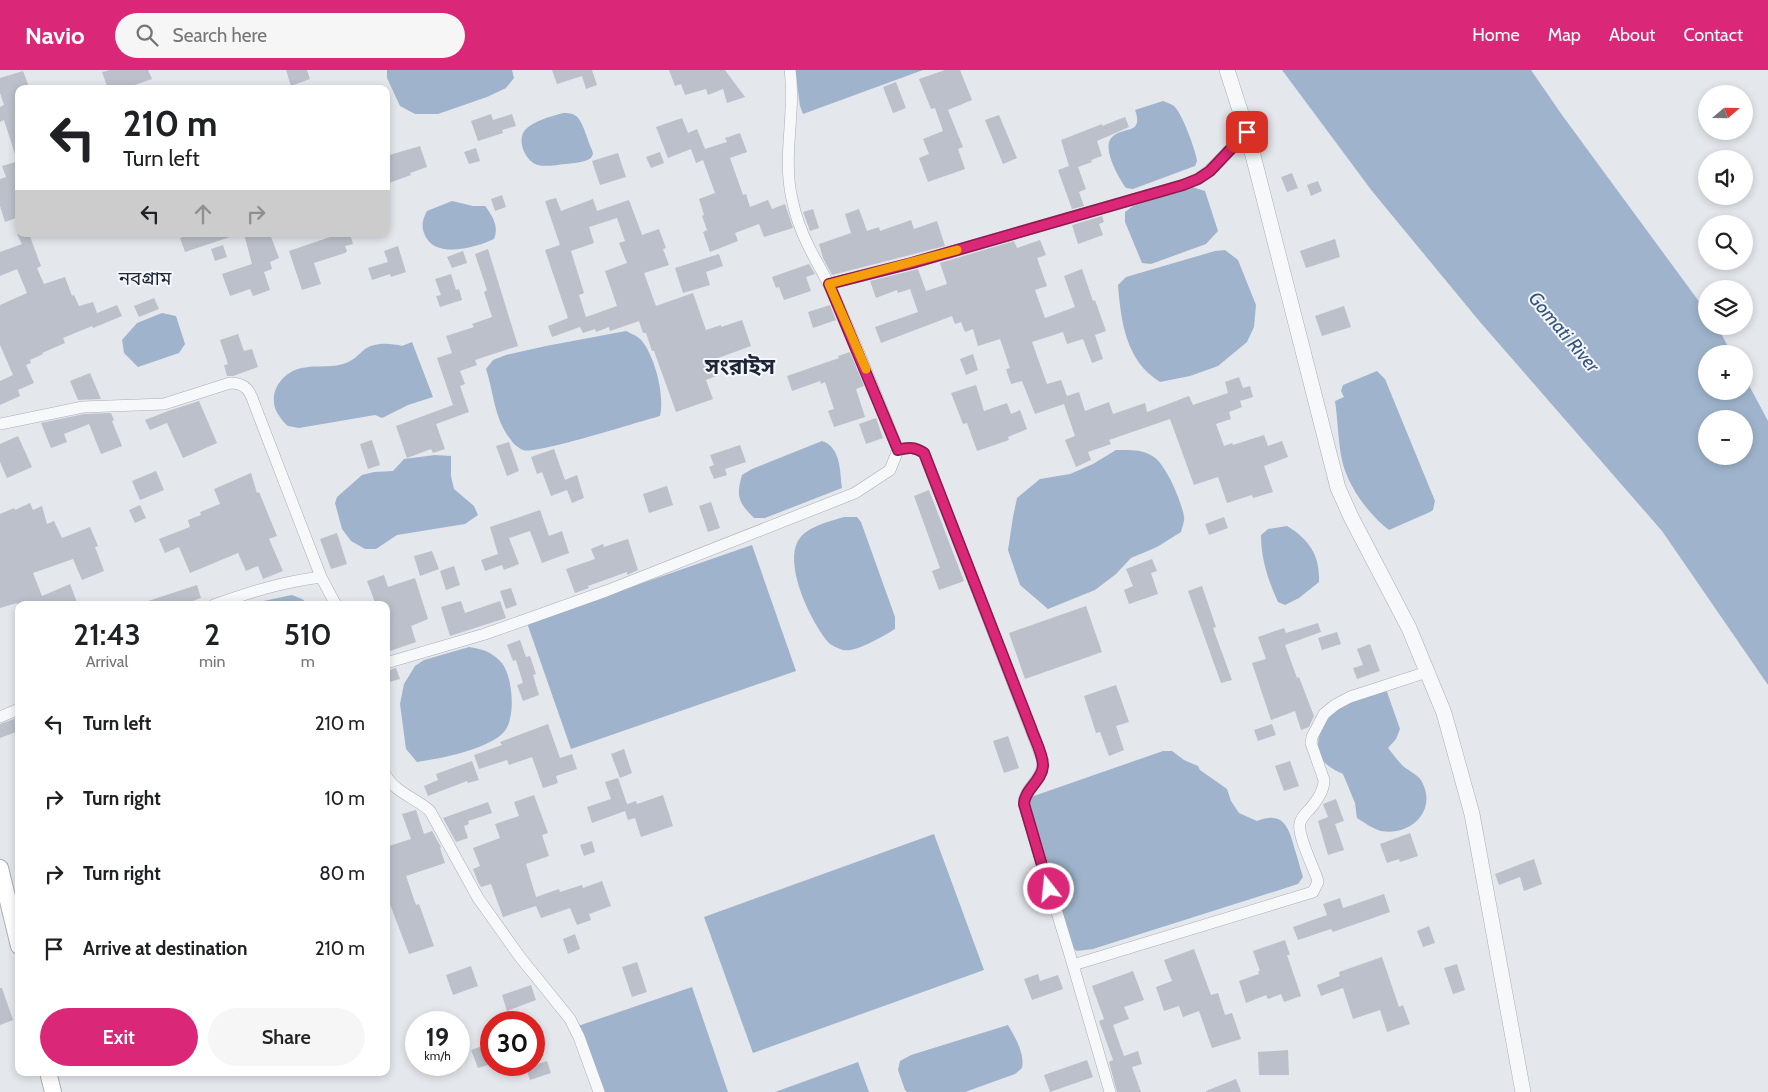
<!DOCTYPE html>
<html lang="en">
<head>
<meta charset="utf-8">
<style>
  :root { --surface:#fff; --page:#f6f6f6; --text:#202124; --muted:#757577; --accent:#db2777 }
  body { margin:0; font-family:Cabin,"Noto Sans Bengali",sans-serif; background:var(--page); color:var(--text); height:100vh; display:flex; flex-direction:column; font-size:19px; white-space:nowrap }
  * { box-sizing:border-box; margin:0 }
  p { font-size:16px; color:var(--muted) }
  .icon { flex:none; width:28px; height:28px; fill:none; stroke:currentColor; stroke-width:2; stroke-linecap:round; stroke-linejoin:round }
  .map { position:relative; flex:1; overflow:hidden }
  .details { position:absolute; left:15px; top:531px; width:375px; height:475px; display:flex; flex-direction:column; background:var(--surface); border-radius:10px; box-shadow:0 2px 8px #0003 }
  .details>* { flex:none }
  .top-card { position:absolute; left:15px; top:15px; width:375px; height:152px; border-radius:10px; box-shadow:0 2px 8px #0003; background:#fff; color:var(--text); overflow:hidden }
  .needle { width:32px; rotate:70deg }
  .fabs { position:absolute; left:1698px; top:15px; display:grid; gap:10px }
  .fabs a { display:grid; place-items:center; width:55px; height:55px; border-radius:50%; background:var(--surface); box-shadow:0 2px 8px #0003; font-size:25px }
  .speed { position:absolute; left:405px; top:941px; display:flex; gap:10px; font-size:25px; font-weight:700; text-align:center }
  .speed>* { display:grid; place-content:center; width:65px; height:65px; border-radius:50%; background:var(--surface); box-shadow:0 2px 8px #0003; line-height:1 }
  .speed small { font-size:12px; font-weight:400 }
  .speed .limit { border:8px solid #d22; background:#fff; color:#111 }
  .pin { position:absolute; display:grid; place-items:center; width:42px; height:42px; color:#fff; margin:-21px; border-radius:10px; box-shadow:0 2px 8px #0006 }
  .me { position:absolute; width:55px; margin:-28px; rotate:344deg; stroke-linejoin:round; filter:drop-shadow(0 0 4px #0008) }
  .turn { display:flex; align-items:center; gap:18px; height:105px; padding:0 25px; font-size:22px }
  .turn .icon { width:65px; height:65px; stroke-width:2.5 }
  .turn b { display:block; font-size:35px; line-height:42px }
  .lanes { display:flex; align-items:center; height:48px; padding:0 25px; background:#0003; justify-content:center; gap:25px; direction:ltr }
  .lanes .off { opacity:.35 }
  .eta { display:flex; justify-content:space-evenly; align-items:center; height:85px; text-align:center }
  .eta b { font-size:30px; font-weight:600; line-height:35px }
  .button { display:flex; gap:10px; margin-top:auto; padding:10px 25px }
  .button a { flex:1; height:58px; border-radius:30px; background:var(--accent); color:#fff; font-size:20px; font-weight:600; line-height:58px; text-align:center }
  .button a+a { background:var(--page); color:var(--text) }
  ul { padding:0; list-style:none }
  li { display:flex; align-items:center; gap:15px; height:75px; padding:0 25px }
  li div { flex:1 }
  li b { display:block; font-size:19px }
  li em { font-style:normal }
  header { display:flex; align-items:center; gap:30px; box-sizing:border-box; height:70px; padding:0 25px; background:var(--accent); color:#fff }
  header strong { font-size:24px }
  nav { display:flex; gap:28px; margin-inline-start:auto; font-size:18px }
  .search { width:350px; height:45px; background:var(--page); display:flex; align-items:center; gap:12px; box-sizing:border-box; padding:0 18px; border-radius:28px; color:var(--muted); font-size:19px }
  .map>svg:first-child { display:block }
</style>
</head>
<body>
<header>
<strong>Navio</strong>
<div class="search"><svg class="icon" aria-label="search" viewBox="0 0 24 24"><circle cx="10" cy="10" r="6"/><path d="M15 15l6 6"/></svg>Search here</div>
<nav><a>Home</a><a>Map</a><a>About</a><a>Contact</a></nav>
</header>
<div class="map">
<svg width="1768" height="1022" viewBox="0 0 1768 1022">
  <rect width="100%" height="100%" fill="#e4e7ec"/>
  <path fill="#9fb4cc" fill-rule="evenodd" d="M387,0H512L514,8L506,18L487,27L438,44H415L400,36L387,8Z
    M795,0H923L803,44L800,36Z
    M1282,0H1531L1562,45L1706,241V256H1717L1732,284H1706V321H1744V306L1768,351V615L1662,461L1480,252L1372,121ZM1706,349H1744V386H1706Z
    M1163,31C1166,32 1171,34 1174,36C1182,43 1196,81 1197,91L1195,96L1133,119L1126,118C1119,109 1101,77 1112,67C1124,56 1144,65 1135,40Z
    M563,43C568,43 572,43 576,46C583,51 588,72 592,80L593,84L591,88C583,93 574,93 565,94C557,95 546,97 538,95C526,92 516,71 525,60C533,51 552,46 563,43Z
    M1192,117L1205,121L1218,161L1206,174L1151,194L1142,193L1125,152V142L1133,136Z
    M452,131L473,136H485C493,146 499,157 494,169C475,178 433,190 424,163C421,154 423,149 427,141Z
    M1225,180L1238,190L1256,235L1254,257L1247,272L1218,296L1190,306L1160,312C1126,291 1121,252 1118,215L1126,207L1215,181Z
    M162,243L176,246L185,274L179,283L138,297L124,283L122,270L137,253Z
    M626,261C632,264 638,266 642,271C655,287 665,326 660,346C641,351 535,385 523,380C519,378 513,374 511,370C494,349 494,323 486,299L493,290L506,285L546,276Z
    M412,272L433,327L408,335L382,348L375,345L299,358C296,357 291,357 288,356C285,354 282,350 280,347C268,332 274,312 291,302C307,293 327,299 343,294C353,291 358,285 365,279C375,272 391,273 402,276Z
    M1377,301L1385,309L1435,431L1433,440L1430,442L1389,460C1369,445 1347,415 1342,390C1338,371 1338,351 1335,331L1344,327L1341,321L1343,315Z
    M822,371C841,377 840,402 842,418L765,448H754C738,432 736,426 742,405L752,399Z
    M1116,380C1130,380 1143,379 1154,387C1166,395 1182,432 1184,447C1185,451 1182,457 1181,462L1157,477L1131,488L1116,504L1095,520L1048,539L1020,515L1008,480L1013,447L1017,428L1040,409L1070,404L1093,394Z
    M435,385L451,386V406L454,419L474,436L478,445L465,454L397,465L376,479H365L351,471L342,459L335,433L337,427L362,405L374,402L393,401L404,389Z
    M844,447H857L861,452L895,547V559C884,566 855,583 843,580C838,578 832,576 829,573C812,554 781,492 800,468C809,456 831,451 844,447Z
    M1287,456C1310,470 1320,486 1319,512L1299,528L1285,535L1278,532C1268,510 1261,489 1261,465L1268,459Z
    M752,475L796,601L571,679L527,553Z
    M292,525L302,529L309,535H245Z
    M469,577C482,579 490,581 500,591C513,603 517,650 503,663C488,679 439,689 417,692L406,679L400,634L404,614L415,596L424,590Z
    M1386,619L1400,659L1396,669L1388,678C1393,684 1397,690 1403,696C1410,702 1420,705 1423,714C1436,742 1410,766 1381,761C1373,759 1365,753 1357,748L1355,733L1343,704C1335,700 1323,695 1320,685C1313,666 1327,646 1342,636C1355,628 1372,624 1386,619Z
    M1163,681H1172L1184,690L1198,696L1200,700L1227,719L1231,731L1239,743L1257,751C1284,740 1289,758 1295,780C1298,789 1300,798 1303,807L1298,814L1093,879L1077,881L1074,879L1062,845L1028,728Z
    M934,764L984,900L753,983L704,847Z
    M692,917L728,1022H600L578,956Z
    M1008,955C1015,967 1025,984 1022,998L1015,1004L965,1022H907L905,1020L898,1000L900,991L911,985Z
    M858,992L869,1022H775Z"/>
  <path fill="#bbc0ca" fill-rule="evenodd" d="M110,0H148L152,9L123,19H108L102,2Z
    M286,0H307L310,9L291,16Z
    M552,0H592L597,15L586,19L582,6L557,14Z
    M669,0H725L745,27L727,33L723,19L708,25L706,19L685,25L681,14L675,16Z
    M945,0H960L972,30L948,40L963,77L958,79L965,99L928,112L919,88L929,84L923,69L943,61L935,38L931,39L919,9Z
    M23,1L29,17L19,19V86L16,87L4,50L0,52V37L4,35L0,23V8Z
    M896,12L906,38L893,43L883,17Z
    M491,44L493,50L512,44L516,56L502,60L503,63L478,71L471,51Z
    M999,45L1017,88L1003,94L985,50Z
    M1125,47L1129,57L1097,71L1102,86L1091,90L1092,92L1078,97L1086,119L1079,122L1084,136L1072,139L1058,100L1069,96L1061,70L1102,54V56Z
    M682,48L688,63L697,59L705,79L727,72L725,68L740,63L747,82L730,88L743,125L746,124L750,137L768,130L772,139L785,134L793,158L764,167L759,154L735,163L738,171L710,182L703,162L707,160L702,146L704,145L699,129L715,123L703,90L696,93L691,79L668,88L656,57Z
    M420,76L427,97L410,103L411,105L386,114V86Z
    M476,78L480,91L469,94L464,82Z
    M660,82L664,93L651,98L646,87Z
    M618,83L626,107L600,115L592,91Z
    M19,91V147L5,152L0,136V109L6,107L2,96Z
    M1292,103L1298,118L1287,122L1281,107Z
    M1318,111L1322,121L1311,126L1307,115Z
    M502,125L506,137L495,141L491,129Z
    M556,128L561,141L593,129L597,141L629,130L642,165L659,159L666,178L663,179L669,195L644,203L656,236L693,223L706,260L721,255V257L742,250L751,276L710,291L716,306L706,310L713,329L676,342L654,281H652L646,263H643L639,251L610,261L609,257L596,262L595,259L583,263L580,257L552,267L548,256L568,248L545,180L560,175L545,131ZM617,148L625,171L619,173L627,193L605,201L617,236L586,247L579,225L584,223L571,181L594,173L589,157Z
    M813,139L819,158L810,161L803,142Z
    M859,139L867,161L879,157L880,161L911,150L914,159L937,151L945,176L832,205L823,188L819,174L851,163L845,144Z
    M1102,146L1104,152L1099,154L1103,165L1078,174L1072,155Z
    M17,164H29L41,196L37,198L44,214L65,207L72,226L74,225L79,236L93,232L97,243L117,235L122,246L93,258L92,256L63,268L65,273L42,283L43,284L30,290L31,293L26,295L34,313L18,320L20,326L0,335V311L13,305L0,275V235L27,223L17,199L0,206V182L22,174Z
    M193,164H233V166L185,182L180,168Z
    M244,164H270L279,188L270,192L272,199L264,202L270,220L253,226L250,219L230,226L222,204L252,194Z
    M329,164H350L353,174L345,176L347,181L345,183L314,193L321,214L302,220L289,181L330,167Z
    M1335,169L1340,187L1306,198L1300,181Z
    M1040,170L1046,185L1037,188L1047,216L1035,220L1045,248L1075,237L1064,206L1082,199L1093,231L1095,230L1106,261L1095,265L1103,289L1092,293L1083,269L1067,274L1063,262L1032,272L1047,314L1061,310L1067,326L1079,322L1085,341L1109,332L1113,344L1145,333L1147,342L1189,326L1193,335L1228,323L1225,312L1239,307L1243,318L1250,316L1253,327L1240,331L1242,337L1229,342L1231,349L1216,354L1224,376L1232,373L1233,375L1264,365L1268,376L1282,371L1288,387L1264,396L1273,422L1253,428L1252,425L1227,433L1218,407L1194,415L1170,349L1109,370L1111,374L1088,382L1091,390L1076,397L1065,370L1075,366L1064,334L1035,344L1022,311L1011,314L1006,299L1010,298L1000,269L978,276L973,259L965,262L961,252L955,254L952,246L881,273L875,257L918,242L910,219L898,223L897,220L876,228L870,211L918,199L926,221L947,214L940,193L1014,171L1017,178Z
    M223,175L227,187L215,191L211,179Z
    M398,176L406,202L391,207L390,204L372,210L368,198L388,192L384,181Z
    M488,179L518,276L475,290L477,295L460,301L465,314L460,316L469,342L436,354L445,379L433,383L431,379L407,388L396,356L453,335L437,288L452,283L446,266L474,257L472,254L492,247L484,222L487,220L475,184Z
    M463,181L467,193L452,198L447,187Z
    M719,184L723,196L706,202L710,215L683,223L675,198Z
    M809,194L815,204L806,207L811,221L784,230L779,217L776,218L772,207Z
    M451,204L456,220L459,219L462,230L440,237L436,226L441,225L435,209Z
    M154,228L159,239L139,247L134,236Z
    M830,235L836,250L813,258L808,242Z
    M1344,236L1351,257L1322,266L1315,246Z
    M238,264L244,281L252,279L258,297L233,306H227L224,295L228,294L220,270Z
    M850,282L864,316L856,319L865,347L834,357L828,341L834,339L825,312L821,314L820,311L792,321L787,306L839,288L838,286Z
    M973,284L978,300L966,305L960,289Z
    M90,303L101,329L78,330L70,311Z
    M976,315L984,341L1007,333L1011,344L1020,340L1027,359L1008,367L1009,370L977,381L967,353L963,354L951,323Z
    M199,331L217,373L183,388L167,353L150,360L145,350L168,341Z
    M111,343L114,350L112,351L122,376L101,384L89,354L64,364L67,372L51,378L41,353L84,344Z
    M876,348L883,368L866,374L859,354Z
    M18,366L32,397L7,408L0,392V374Z
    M372,370L380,395L368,399L360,374Z
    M509,372L519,401L507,406L496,376Z
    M740,375L746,392L725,399L727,405L714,409L709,397L714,395L710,385Z
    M554,379L565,410L577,405L584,428L572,433L567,420L551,426L542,402L537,404L531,387Z
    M156,401L164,420L140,430L132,411Z
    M251,403L257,423L259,422L277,466L269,469L283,501L263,509L258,496L246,501L238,483L190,503L179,477L165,483L159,469L190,457L188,450L201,445L200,442L220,434L214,419Z
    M667,416L673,435L649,443L643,424Z
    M929,420L964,511L939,520L932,501L940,498L914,426Z
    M711,432L720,458L708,462L699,436Z
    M30,433L33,440L42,436L47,454L54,451L62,468L90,457L98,476L95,477L104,501L82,510L73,489L33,503L42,526L70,514L78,535H18L17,533L0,538V444L14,438L15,440Z
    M140,435L146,448L135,453L129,440Z
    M540,440L549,466L562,461L569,483L542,493L530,461L509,468L519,494L504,500L502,495L485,501L481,490L498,484L490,457Z
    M1224,447L1228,458L1209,465L1205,454Z
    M337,463L347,494L331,499L320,469Z
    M628,469L638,500L627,505V502L588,516L589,518L575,523L566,499L595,489L591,479L603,474L604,477Z
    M432,481L439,499L420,506L414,486Z
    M1152,489L1157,501L1151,503L1158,524L1129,534L1124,520L1133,516L1126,499Z
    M454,496L460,515L446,520L440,501Z
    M384,505L388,517L415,508L428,549L411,556L416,572L390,581L386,570V535H376L367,511Z
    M197,515L201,528L182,535H142V533Z
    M1202,516L1216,557L1213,558L1232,610L1221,613L1188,521Z
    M511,518L517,535L506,539L500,521Z
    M461,531L465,543L500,531L506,548L450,566L441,537Z
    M1086,536L1102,582L1025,609L1009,563Z
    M1318,553L1321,562L1285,575L1297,608L1299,607L1314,646L1309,657L1301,660L1295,641L1271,650L1252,593L1266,589L1258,567L1284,558L1286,563Z
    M1337,562L1341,574L1322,580L1318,568Z
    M520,570L526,587L530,586L536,604L533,605L539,625L523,631L517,615L523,613L516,590L513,591L507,575Z
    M1370,574L1380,601L1357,609L1353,598L1363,595L1357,579Z
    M396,598L400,609L386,613V601Z
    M1116,615L1129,652L1116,656L1124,680L1109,686L1100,662L1096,663L1084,626Z
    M19,647V661L0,668V654Z
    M548,654L560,688L572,684L577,699L556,706L558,713L543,718L532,687L509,695L507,690L479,699L474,685L502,675L500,672Z
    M1272,654L1276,665L1258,671L1254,660Z
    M1008,666L1019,698L1004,703L993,671Z
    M624,679L632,703L620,708L611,684Z
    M472,691L479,710L468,713L467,711L428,726L424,716L438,710L436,704Z
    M1290,691L1299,716L1284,721L1275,696Z
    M618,708L627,734L636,731L637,734L663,725L673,756L641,767L635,748L628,750L625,741L592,753L587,737L611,729L605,712Z
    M534,725L548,763L542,765L549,786L526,794L536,827L559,819L560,822L582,815L583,818L602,811L611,836L589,844L591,850L577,855L570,838L541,848L536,836L503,847L491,814L481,817L478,812L473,799L480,796L473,778L500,768L495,754L519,746L514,732Z
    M1336,729L1344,751L1335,754L1344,780L1328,785L1318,751L1328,747L1323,734Z
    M488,732L492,743L468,751L469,754L464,756L468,768L456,772L443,748Z
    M416,740L424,764L432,761L441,777L440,778L445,793L406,806L416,835L419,834L434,876L409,884L386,824V777L411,769L402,744Z
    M1410,763L1418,786L1400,792L1399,789L1387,793L1380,774Z
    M592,771L595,782L584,786L580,775Z
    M1534,789L1542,814L1524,821L1520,807L1499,815L1495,804Z
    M1384,824L1390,842L1333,862L1331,859L1298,870L1293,857L1327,845L1323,834L1340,828L1343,838Z
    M1429,856L1435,873L1423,877L1417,861Z
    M575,864L580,879L568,884L563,869Z
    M1285,870L1290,885H1287L1301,926L1284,932L1281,924L1268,929L1266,925L1246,933L1239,911L1259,904L1258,901H1260L1253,881Z
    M1194,879L1211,925L1218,923L1225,945L1232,943L1241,969L1212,978L1199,941L1183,947L1179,936L1164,941L1156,917L1172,911L1164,890Z
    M1382,887L1399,937L1403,935L1410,954L1387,962L1380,940L1353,949L1343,918L1321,926L1317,915L1340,906L1339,902Z
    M637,892L647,922L632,927L622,897Z
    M1457,894L1465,920L1453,924L1444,898Z
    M471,896L478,916L453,925L446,905Z
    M1133,901L1144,930L1124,937L1129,949L1113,955L1124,986L1138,981L1142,994L1132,997L1141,1022H1117L1109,992L1113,990L1099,951L1104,949L1092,916Z
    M1038,904L1040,911L1058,905L1063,919L1032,930L1024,909Z
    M531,915L536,930L507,941L502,925Z
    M0,918H2L13,950L0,955Z
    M491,973V994L478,998L471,980Z
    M1288,980L1289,1005H1259L1258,982Z
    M1087,990L1093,1007L1050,1022L1044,1005Z
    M547,991L551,1003L530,1010L526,998Z
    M1236,1009L1241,1022H1206V1021Z"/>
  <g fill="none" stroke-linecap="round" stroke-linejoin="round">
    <defs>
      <path id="minor" d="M790,0C796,43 782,86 792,129C795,144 801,161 808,175C815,190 824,204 831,219C855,272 877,326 898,380
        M829,214L912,193L1183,115L1198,109L1209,101L1247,62
        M0,354L83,337L164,334L230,313C250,313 251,326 257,341L321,507L336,535
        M214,535C250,522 282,512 321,507
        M386,593L485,564L606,521L855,423L890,400L898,380C909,377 915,377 924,383L1043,691C1043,710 1024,718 1024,734L1073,895L1313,822L1318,812L1317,808C1313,796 1297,765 1300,753C1301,748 1305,744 1309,740C1316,732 1324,721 1324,710L1311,673L1312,667L1324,644L1335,635L1350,627L1427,602
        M0,647L19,639
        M386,706C396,723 416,728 430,741L478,828L520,887L570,949L579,967L599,1022
        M1073,895L1110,1022"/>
      <path id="tertiary" d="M1227,0L1247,62L1338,418L1351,447L1409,558L1444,643L1472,744L1523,1022"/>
      <path id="secondary" d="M0,798L19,876
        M48,1002L53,1022"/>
    </defs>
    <use href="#minor" stroke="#a9aeb7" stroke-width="12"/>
    <use href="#tertiary" stroke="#a9aeb7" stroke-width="16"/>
    <use href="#secondary" stroke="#a9aeb7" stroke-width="18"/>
    <use href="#minor" stroke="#f7f8fa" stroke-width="11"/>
    <use href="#tertiary" stroke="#f7f8fa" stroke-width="15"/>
    <use href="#secondary" stroke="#fff" stroke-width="16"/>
  </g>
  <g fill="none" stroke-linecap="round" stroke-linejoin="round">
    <defs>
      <path id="route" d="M1049,819L1024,734C1024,720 1042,711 1043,696C1043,684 1035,670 1031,658L924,383C915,377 909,377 898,380L829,214L912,193L1183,115L1198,109L1210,101L1247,62"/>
    </defs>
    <use href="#route" stroke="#8e194d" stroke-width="12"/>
    <use href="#route" stroke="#db2777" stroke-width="9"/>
    <path stroke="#f59e0b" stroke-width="9" d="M866,299L829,214L957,180"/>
  </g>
  <g text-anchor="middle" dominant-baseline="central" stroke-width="4" stroke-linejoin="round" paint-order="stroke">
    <g font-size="19" fill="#1d2536" stroke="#f4f6f9">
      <text x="145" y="208">নবগ্ৰাম</text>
    </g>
    <g font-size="19" font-style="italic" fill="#34527a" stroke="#f4f6f9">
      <text transform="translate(1564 262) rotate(50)">Gomati River</text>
    </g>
    <g font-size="22" font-weight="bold" fill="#1d2536" stroke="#f4f6f9">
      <text x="740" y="296">সংরাইস</text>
    </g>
  </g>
</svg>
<div class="fabs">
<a><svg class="needle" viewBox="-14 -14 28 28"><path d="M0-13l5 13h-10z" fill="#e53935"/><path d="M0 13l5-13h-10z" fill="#757577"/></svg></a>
<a><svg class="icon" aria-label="sound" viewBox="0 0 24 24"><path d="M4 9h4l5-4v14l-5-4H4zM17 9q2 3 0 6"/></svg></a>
<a><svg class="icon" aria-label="search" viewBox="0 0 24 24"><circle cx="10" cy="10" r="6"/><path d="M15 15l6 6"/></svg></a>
<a><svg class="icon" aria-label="layers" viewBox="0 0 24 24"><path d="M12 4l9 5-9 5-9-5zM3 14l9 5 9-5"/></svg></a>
<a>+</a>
<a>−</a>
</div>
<div class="speed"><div>19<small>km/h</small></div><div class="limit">30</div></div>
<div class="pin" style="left:1247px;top:62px;background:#d93025"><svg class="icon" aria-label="arrive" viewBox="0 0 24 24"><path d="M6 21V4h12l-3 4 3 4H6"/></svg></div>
<svg class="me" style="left:1049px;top:819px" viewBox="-20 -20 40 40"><circle r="17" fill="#db2777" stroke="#fff" stroke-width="3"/><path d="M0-11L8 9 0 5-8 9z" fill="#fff"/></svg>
<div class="top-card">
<div class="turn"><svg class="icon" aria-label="left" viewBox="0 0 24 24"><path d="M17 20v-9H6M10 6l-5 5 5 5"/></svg><div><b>210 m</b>Turn left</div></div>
<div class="lanes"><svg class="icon" aria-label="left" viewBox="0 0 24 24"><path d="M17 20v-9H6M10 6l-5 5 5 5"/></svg><svg class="icon off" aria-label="ahead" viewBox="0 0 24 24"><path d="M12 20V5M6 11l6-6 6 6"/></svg><svg class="icon off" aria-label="right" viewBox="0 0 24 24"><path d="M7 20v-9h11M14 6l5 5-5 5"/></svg></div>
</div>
<section class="details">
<div class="eta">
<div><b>21:43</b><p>Arrival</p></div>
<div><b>2</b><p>min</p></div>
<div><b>510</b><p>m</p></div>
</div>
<ul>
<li><svg class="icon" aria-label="left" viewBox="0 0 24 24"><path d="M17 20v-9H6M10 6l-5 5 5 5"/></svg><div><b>Turn left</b></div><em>210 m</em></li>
<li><svg class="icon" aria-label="right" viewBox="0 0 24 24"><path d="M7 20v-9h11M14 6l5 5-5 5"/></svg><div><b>Turn right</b></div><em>10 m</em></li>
<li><svg class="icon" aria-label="right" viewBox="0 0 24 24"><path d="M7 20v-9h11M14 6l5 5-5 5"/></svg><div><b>Turn right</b></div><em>80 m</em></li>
<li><svg class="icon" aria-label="arrive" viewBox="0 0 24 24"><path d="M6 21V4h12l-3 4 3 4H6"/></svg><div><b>Arrive at destination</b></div><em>210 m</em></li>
</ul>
<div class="button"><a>Exit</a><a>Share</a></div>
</section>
</div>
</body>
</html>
